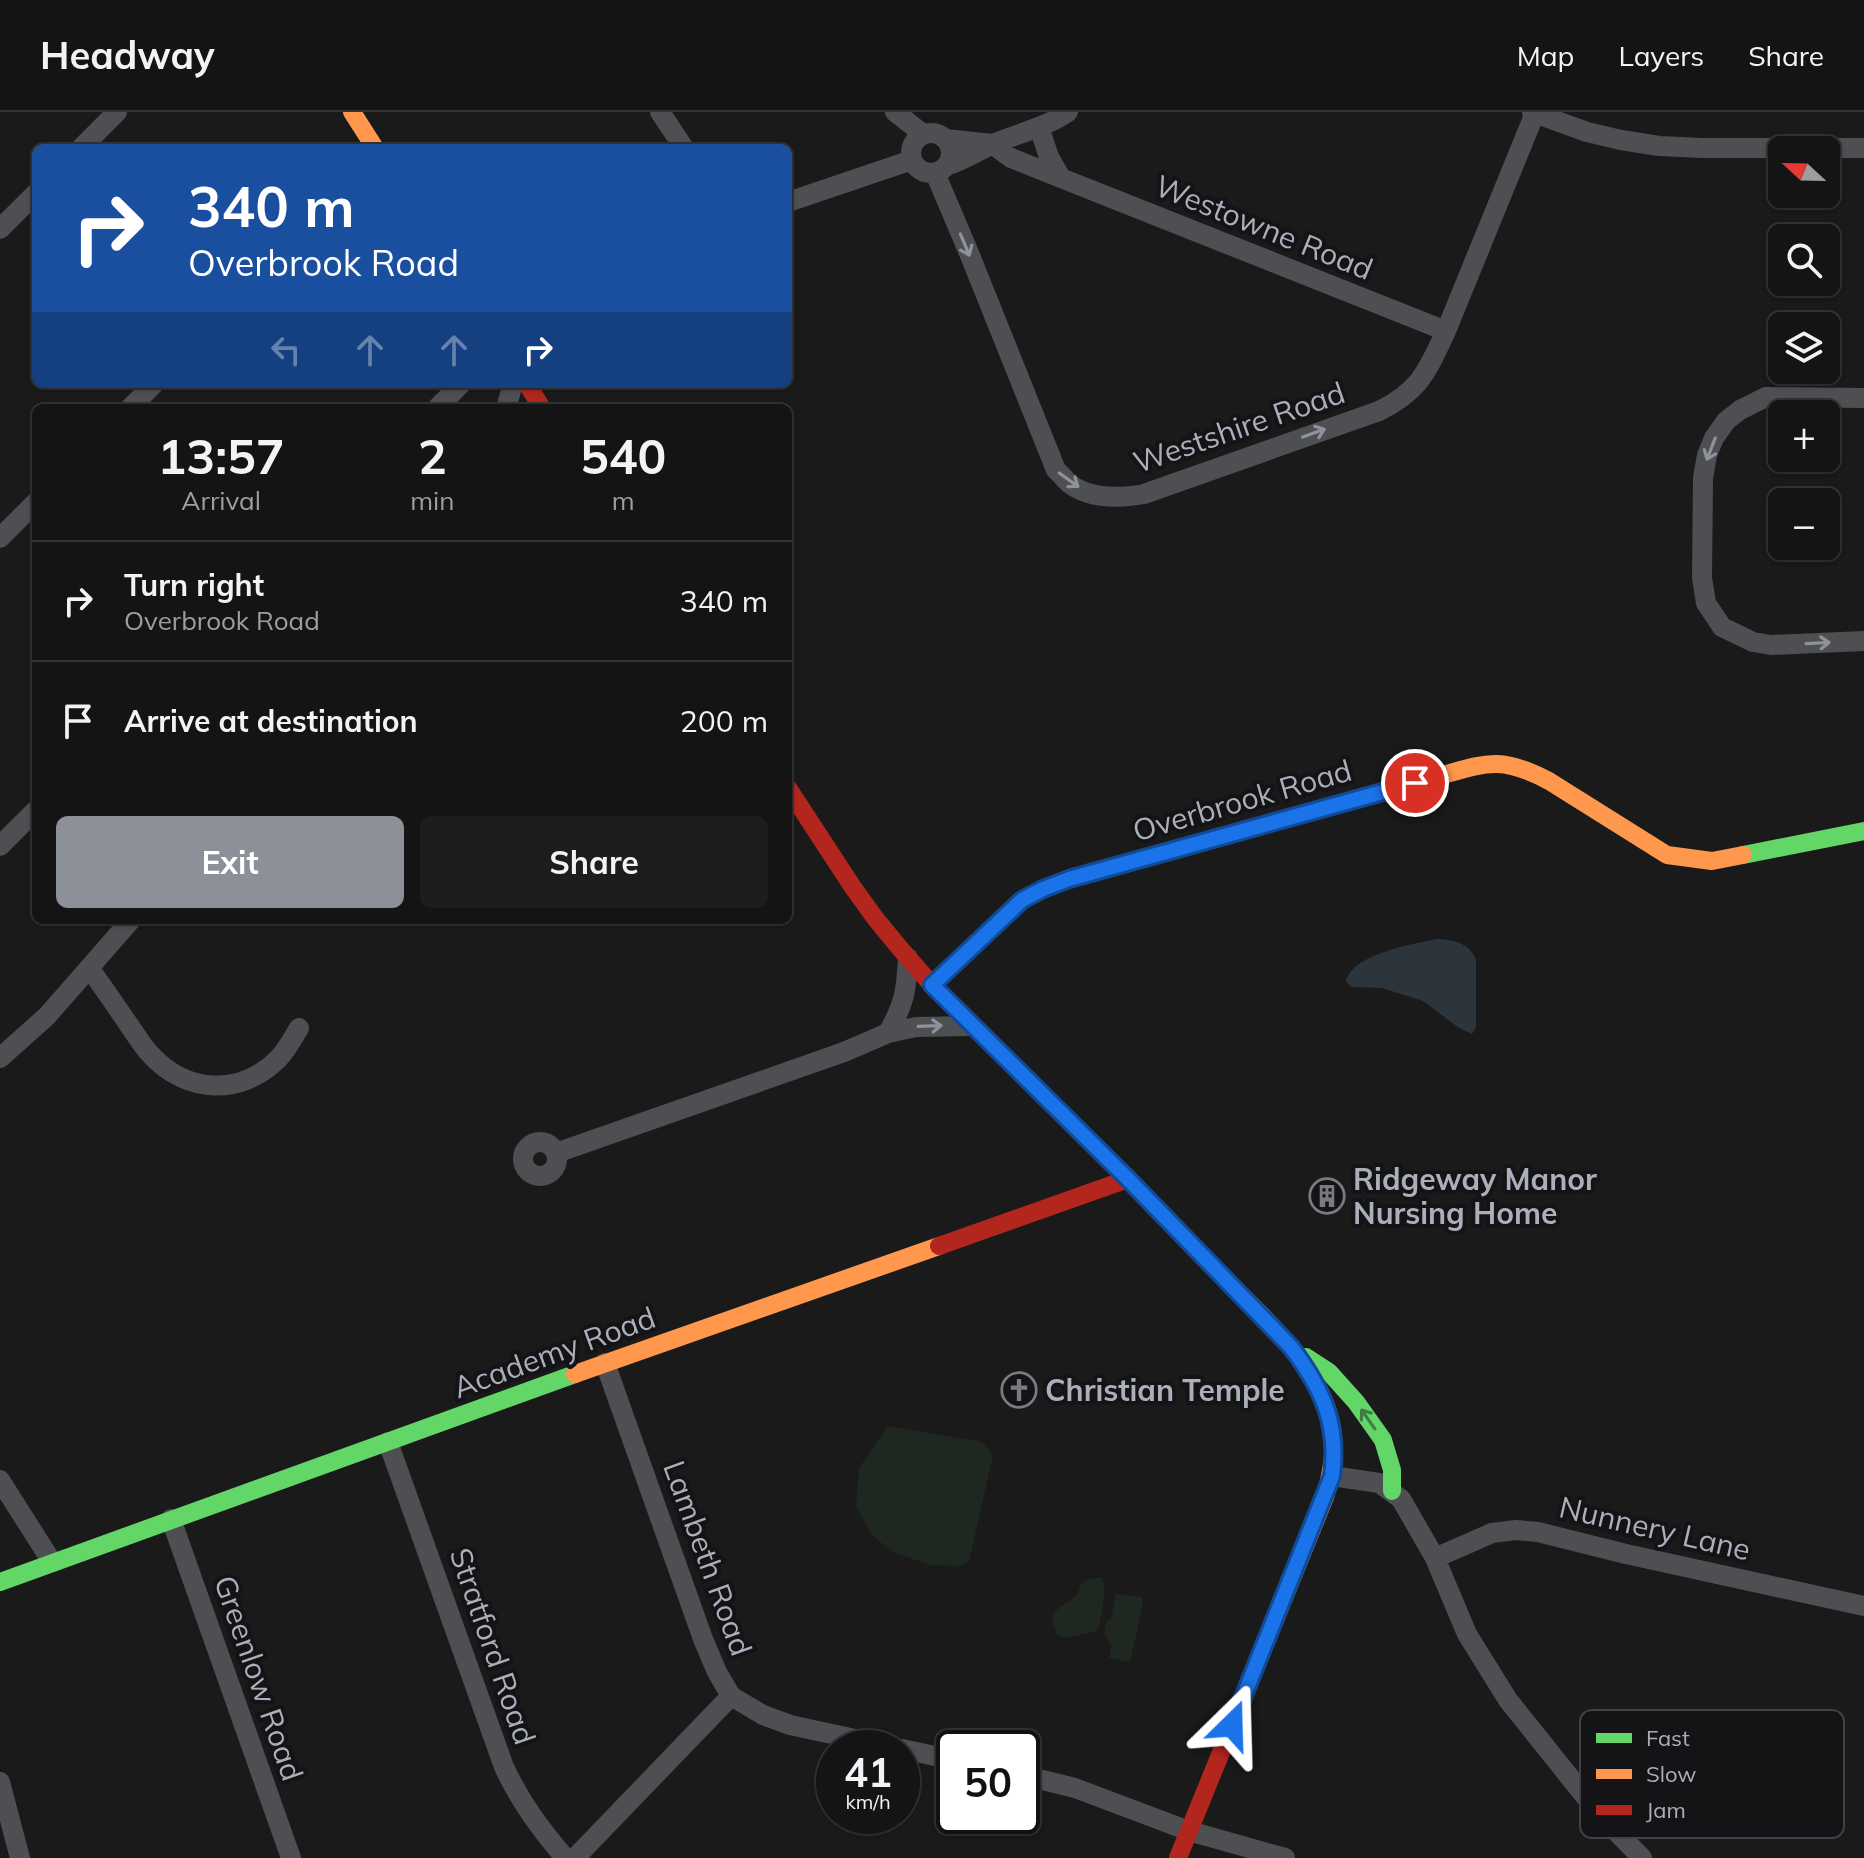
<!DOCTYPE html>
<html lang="en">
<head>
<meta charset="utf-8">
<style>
  :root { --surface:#141414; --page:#1d1d1d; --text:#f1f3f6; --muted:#9d9ea0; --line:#333334; --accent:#8c9099 }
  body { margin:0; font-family:Mulish,sans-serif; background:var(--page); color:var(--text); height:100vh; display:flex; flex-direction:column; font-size:30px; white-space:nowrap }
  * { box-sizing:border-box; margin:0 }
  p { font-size:26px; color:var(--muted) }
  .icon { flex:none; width:44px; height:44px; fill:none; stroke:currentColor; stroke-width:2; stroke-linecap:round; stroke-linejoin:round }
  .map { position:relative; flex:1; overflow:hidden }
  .side { position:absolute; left:32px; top:292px; width:760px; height:520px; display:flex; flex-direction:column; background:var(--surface); border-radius:12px; box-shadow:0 2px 6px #0004,0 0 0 2px var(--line) }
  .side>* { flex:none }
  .banner { position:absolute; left:32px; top:32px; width:760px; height:244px; border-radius:12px; box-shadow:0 2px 6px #0004,0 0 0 2px var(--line); background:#1a4fa0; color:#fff; overflow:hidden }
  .needle { width:52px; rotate:292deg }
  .tools { position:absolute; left:1768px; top:24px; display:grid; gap:16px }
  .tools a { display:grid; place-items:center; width:72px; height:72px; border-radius:12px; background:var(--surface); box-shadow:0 2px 6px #0004,0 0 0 2px var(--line); font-size:40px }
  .speed { position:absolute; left:816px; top:1618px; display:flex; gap:16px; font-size:40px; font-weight:700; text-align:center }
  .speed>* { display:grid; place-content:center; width:104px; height:104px; border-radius:50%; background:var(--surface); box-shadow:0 2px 6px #0004,0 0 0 2px var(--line); line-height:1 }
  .speed small { font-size:20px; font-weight:400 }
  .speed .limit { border:4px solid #111; border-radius:12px; background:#fff; color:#111 }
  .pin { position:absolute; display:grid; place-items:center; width:68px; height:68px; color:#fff; margin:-34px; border:4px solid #fff; border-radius:50%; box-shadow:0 2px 8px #0007 }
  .me { position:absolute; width:88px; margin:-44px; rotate:22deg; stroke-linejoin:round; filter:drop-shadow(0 0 6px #0008) }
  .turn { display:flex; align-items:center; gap:28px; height:168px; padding:0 24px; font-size:36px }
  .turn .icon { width:104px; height:104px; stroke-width:2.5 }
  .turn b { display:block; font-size:56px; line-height:68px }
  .lanes { display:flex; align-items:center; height:76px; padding:0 24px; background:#0003; justify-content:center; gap:40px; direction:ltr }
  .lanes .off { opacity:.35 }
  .eta { display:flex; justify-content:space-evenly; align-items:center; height:136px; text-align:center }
  .eta b { font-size:48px; font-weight:700; line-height:56px }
  .action { display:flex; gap:16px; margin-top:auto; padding:16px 24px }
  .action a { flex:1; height:92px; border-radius:12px; background:var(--accent); color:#fff; font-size:32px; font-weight:700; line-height:92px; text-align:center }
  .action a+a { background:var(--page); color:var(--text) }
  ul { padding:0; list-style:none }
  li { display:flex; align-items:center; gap:24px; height:120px; padding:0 24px; border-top:2px solid var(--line) }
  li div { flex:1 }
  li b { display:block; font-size:30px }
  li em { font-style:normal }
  header { display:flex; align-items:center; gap:48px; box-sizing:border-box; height:112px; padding:0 40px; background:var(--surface); border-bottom:2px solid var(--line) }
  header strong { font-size:38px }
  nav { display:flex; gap:44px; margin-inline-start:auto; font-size:28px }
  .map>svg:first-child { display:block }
</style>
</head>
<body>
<header>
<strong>Headway</strong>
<nav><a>Map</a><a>Layers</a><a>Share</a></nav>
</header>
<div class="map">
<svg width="1864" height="1746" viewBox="0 0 1864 1746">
  <rect width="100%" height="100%" fill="#1a1a1a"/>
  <path fill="#1f2721" d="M888,1314L982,1330L993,1343L969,1450L958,1454L931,1453L892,1440L871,1422L856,1394L859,1356Z
    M1102,1465C1108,1481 1101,1502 1098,1519L1066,1526L1057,1523L1052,1506L1055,1499L1077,1483L1081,1472L1086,1468Z
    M1116,1482L1142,1485L1143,1492L1130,1550L1109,1546L1111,1535L1104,1520L1106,1509L1111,1507Z"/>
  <path fill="#2c343c" d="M1436,827C1453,827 1470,831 1476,848V915L1472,922L1459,916L1423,889L1382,876L1352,875L1346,870C1351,842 1413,832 1436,827Z"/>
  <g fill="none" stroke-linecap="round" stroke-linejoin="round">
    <path stroke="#4e4f53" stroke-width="20" d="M660,0L684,36
      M895,0L923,22
      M1532,0L1587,20L1621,28L1659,34L1703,36H1864
      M1039,15L1049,45L1061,66
      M911 41a20 20 0 1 1 40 0a20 20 0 1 1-40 0Z
      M946,27L992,32L1011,46L1061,66L1446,219
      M81,36L117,0
      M948,53C965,48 979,38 995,31C1020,21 1046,15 1068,0
      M935,61L969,141L1056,358C1061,362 1065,368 1070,372C1090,387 1121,386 1144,382L1379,299C1421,278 1427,259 1446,219L1535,1
      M788,90L912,48
      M0,117L36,81
      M1864,286L1766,285L1740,298L1726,309L1714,326L1707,343L1703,366L1702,466L1706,491L1722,515L1753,530L1771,533L1864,529
      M130,296L154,272
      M437,296L461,272
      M506,296L513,272
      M0,426L36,390
      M0,734L36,698
      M90,857C103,875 116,894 129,913C136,923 143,935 151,943C187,982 241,984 278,947C287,938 293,926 299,916
      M888,921C905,890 906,880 908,846
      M0,946L47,904L131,808
      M523 1047a17 17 0 1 1 34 0a17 17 0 1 1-34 0Z
      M556,1041L844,940L888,921L916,915L973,914
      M605,1251L703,1527L717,1560L731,1584L763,1603L790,1613L897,1636
      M388,1330L504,1655C521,1691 539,1715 565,1746
      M1332,1364L1379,1371L1401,1387L1435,1446L1467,1522L1508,1588L1600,1703L1642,1746
      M0,1368L52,1450
      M171,1407L291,1746
      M1435,1446L1492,1421L1516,1418L1538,1420L1626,1442L1864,1494
      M902,1637L954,1648
      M1022,1663L1075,1676L1189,1719L1285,1746
      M0,1670L20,1746
      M575,1746L731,1584"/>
    <path stroke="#63d668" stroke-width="18" d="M1743,743L1864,719
      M1306,1245L1329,1260L1356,1290L1383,1328L1392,1358V1379
      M0,1470L575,1262"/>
    <path stroke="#ff974d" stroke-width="18" d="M352,0L375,36
      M1436,665C1486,651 1500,643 1549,669L1667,743L1712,749L1743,743
      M1119,1058C1152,1091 1184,1125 1217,1159C1259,1202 1314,1246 1330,1307C1337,1334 1332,1359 1325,1385L1257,1552
      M575,1262L939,1134"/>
    <path stroke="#b3261e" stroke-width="18" d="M527,272L542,296
      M788,676L852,774L875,806L903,840L932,873L1119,1058
      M932,873L1022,788L1043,777L1069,767L1436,665
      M939,1134L1128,1067
      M1178,1746L1257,1552"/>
  </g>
  <defs><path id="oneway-shaft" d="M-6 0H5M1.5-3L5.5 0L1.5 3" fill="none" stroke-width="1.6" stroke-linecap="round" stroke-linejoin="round" transform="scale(2)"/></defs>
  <g stroke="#8f929b">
    <use href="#oneway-shaft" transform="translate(965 133) rotate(67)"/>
    <use href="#oneway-shaft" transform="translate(1314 321) rotate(-20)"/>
    <use href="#oneway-shaft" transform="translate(1711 337) rotate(111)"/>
    <use href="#oneway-shaft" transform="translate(1069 368) rotate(36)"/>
    <use href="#oneway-shaft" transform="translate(1818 531) rotate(-3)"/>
    <use href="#oneway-shaft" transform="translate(930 914) rotate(-2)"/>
  </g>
  <use stroke="#3f7e43" href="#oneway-shaft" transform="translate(1368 1307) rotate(-125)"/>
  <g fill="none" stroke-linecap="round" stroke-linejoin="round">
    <defs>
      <path id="route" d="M1232,1613L1332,1364C1339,1312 1322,1276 1291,1235L1128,1067L932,873L1022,788L1043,777L1069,767L1415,671"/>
    </defs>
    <use href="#route" stroke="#114b97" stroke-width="20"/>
    <use href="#route" stroke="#1a73e8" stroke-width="14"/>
  </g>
  <defs>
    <symbol id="building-ring" viewBox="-11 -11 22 22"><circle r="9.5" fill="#141316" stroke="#787b82" stroke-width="1.5"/><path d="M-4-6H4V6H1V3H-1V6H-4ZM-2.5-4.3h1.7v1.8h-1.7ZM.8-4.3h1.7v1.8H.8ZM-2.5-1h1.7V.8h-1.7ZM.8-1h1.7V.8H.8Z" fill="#787b82"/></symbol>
    <symbol id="church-ring" viewBox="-11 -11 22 22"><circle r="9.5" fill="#141316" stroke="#787b82" stroke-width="1.5"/><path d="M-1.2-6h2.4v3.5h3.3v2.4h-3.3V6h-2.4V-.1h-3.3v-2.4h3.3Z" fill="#787b82"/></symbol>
  </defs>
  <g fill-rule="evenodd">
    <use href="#building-ring" x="1307" y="1064" width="40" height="40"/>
    <use href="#church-ring" x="999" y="1258" width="40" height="40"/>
  </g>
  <g text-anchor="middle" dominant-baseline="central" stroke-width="8" stroke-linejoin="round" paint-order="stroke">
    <g font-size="30" fill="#abafba" stroke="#141316">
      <text transform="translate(1264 115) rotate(22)">Westowne Road</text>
      <text transform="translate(1239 315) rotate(-19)">Westshire Road</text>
      <text transform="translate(1242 688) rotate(-16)">Overbrook Road</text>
      <text transform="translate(554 1240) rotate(-20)">Academy Road</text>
      <text transform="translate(1655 1416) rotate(13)">Nunnery Lane</text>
      <text transform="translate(708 1446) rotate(70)">Lambeth Road</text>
      <text transform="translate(493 1534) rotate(71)">Stratford Road</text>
      <text transform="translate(259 1566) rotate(71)">Greenlow Road</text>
    </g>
    <g font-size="30" font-weight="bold" fill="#abafba" stroke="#141316" text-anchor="start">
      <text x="1353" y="1067">Ridgeway Manor<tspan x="1353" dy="34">Nursing Home</tspan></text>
      <text x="1045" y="1278">Christian Temple</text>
    </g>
  </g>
  <rect x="1580" y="1598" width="264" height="128" rx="12" fill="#141316" stroke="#414247" stroke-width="2"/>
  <rect x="1596" y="1621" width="36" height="10" fill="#63d668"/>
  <rect x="1596" y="1657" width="36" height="10" fill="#ff974d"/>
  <rect x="1596" y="1693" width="36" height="10" fill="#b3261e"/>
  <g font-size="22" fill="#abafba">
    <text x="1646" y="1634">Fast</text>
    <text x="1646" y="1670">Slow</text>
    <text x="1646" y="1706">Jam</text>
  </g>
</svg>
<div class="tools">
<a><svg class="needle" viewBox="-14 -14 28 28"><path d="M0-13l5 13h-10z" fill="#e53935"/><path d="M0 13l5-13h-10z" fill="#9d9ea0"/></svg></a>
<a><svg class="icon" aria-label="search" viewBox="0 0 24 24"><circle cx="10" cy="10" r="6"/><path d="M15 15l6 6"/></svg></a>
<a><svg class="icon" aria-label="layers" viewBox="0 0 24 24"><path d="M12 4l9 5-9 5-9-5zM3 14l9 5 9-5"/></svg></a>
<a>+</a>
<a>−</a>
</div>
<div class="speed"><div>41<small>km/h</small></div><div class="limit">50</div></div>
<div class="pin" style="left:1415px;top:671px;background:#d93025"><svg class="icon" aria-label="arrive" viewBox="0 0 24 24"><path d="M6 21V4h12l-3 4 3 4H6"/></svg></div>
<svg class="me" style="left:1232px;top:1613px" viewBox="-20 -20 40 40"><path d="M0-17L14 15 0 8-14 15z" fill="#1a73e8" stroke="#fff" stroke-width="4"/></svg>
<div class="banner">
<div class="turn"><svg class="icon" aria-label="right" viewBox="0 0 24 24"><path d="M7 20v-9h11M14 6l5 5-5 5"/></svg><div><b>340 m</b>Overbrook Road</div></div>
<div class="lanes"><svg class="icon off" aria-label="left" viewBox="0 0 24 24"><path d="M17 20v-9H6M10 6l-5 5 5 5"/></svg><svg class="icon off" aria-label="ahead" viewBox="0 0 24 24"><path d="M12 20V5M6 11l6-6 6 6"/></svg><svg class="icon off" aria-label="ahead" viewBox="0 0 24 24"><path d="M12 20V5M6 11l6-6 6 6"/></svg><svg class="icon" aria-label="right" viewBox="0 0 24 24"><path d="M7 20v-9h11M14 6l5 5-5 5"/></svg></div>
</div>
<section class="side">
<div class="eta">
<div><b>13:57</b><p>Arrival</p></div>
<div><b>2</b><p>min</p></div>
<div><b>540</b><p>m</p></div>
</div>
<ul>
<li><svg class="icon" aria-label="right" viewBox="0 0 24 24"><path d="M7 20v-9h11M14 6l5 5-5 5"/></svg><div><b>Turn right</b><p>Overbrook Road</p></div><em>340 m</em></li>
<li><svg class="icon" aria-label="arrive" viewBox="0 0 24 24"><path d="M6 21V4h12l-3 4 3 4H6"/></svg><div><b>Arrive at destination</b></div><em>200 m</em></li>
</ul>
<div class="action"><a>Exit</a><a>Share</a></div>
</section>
</div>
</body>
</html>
